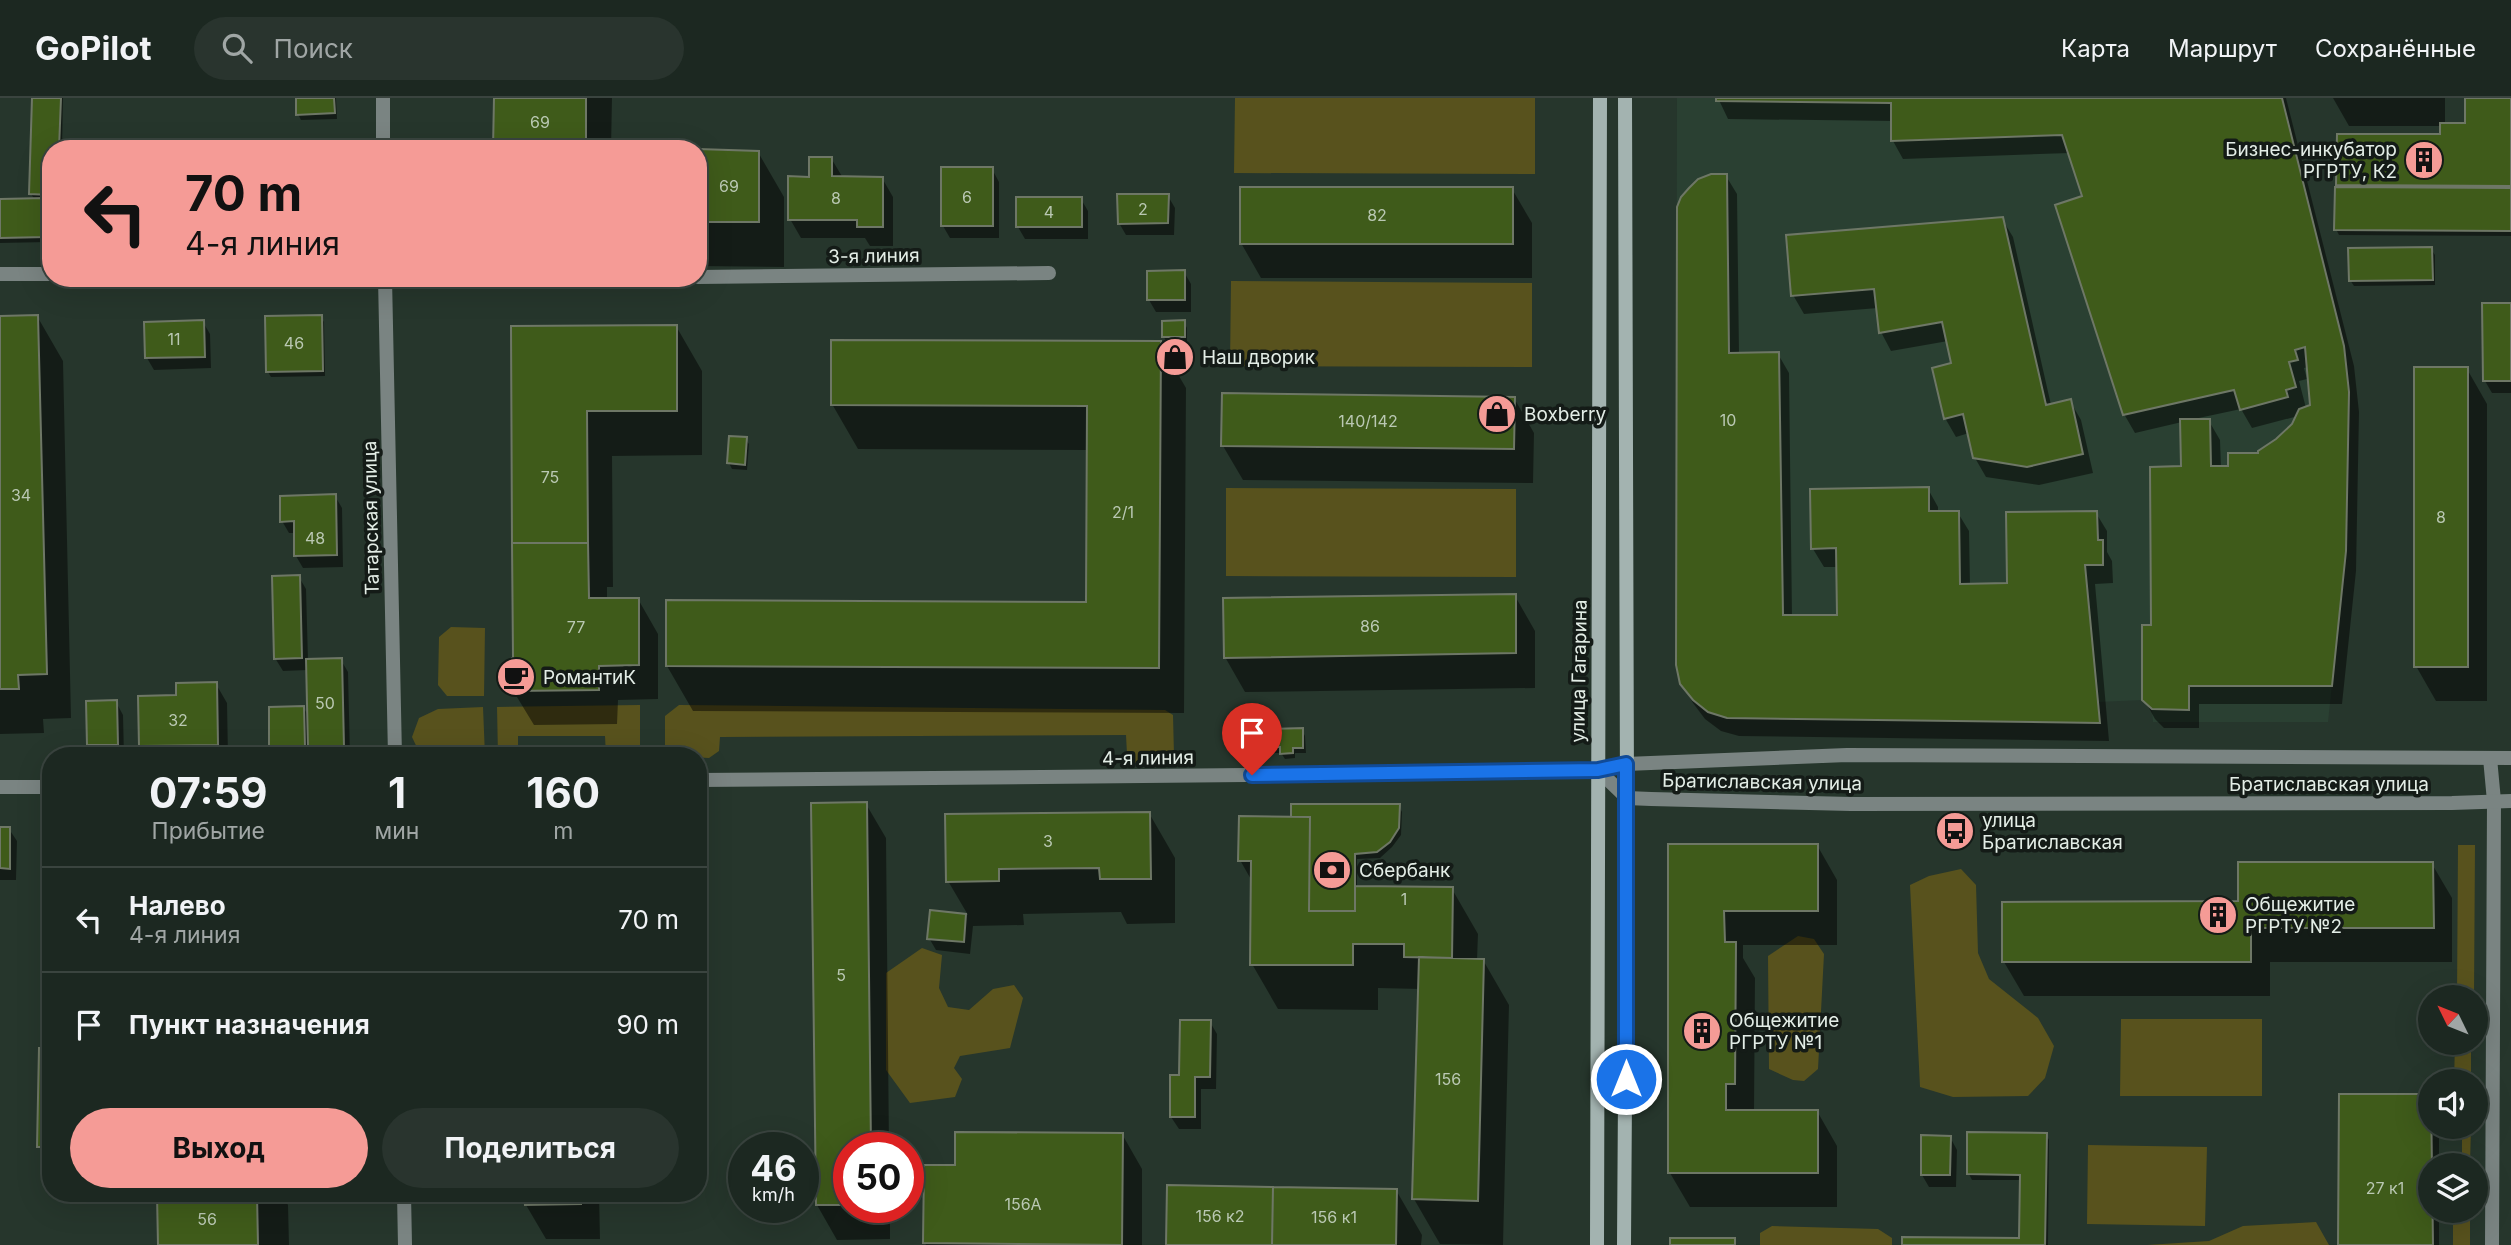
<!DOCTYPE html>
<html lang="ru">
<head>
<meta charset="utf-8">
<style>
  :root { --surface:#1c2821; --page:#29342e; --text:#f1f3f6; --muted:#a0a6a5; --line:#3a443f; --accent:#f59b96 }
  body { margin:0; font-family:Inter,sans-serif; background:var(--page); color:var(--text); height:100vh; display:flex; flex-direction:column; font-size:26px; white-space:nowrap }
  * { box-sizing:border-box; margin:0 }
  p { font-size:23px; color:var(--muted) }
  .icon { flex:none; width:38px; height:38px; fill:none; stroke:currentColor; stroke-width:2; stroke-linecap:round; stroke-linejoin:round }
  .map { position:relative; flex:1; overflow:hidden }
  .side { position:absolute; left:42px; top:649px; width:665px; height:455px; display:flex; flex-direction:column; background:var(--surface); border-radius:28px; box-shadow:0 7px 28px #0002,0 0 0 2px var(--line) }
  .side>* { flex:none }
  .top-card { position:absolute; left:42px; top:42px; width:665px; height:147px; border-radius:28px; box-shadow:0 7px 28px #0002,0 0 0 2px var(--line); background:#f59b96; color:#111; overflow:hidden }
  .needle { width:46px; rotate:313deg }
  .fabs { position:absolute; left:2418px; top:887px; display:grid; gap:14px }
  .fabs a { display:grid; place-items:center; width:70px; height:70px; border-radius:50%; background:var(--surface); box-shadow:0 7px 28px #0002,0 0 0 2px var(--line); font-size:35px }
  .speed { position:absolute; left:728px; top:1034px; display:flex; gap:14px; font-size:35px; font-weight:700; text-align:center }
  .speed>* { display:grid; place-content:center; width:91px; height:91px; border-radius:50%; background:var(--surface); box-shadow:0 7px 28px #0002,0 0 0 2px var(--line); line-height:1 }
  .speed small { font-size:18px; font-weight:400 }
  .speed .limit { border:10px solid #d22; background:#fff; color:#111 }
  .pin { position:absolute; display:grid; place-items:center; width:60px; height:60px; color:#fff; margin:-72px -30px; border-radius:50% 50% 50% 0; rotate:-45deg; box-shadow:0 0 7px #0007 }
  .pin .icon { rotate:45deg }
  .me { position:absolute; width:77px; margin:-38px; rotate:0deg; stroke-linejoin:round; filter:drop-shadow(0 0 5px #0008) }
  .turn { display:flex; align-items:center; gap:24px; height:147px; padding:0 28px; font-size:32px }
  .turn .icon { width:91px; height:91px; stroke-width:2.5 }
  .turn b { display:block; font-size:49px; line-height:60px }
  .eta { display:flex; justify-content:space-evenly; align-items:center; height:119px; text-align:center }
  .eta b { font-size:42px; font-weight:700; line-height:49px }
  .action { display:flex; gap:14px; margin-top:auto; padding:14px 28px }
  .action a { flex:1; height:80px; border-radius:42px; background:var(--accent); color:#111; font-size:28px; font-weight:700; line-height:80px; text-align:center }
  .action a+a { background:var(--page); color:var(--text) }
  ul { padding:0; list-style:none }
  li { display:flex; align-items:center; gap:21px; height:105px; padding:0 28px; border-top:2px solid var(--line) }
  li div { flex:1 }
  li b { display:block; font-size:26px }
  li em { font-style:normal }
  header { display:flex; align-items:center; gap:42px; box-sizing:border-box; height:98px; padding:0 35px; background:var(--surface); border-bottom:2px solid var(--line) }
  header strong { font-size:33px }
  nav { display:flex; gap:38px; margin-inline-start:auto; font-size:24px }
  .search { width:490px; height:63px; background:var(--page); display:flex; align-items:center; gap:18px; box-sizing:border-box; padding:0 24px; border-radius:38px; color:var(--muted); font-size:26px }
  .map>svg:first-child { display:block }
</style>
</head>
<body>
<header>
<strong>GoPilot</strong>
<div class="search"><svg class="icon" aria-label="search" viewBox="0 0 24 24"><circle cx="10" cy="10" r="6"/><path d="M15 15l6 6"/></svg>Поиск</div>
<nav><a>Карта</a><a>Маршрут</a><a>Сохранённые</a></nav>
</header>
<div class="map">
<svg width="2511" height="1147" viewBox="0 0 2511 1147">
  <rect width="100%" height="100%" fill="#26362c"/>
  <path fill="#2a4032" d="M1677,0H2282L2344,248L2349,294L2346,453L2328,624H2153L2152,611L2142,602L2098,604L2100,625L1727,620L1708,614L1693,602L1680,586L1676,567Z"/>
  <path fill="#58521d" d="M1235,0H1535V76L1234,75Z
    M1231,183L1532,185V269L1230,268Z
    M1226,390L1516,391V479L1226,478Z
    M451,529L485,530L484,598H447L438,587L439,539Z
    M640,607V658H606L605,638H518V658H498L497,609Z
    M679,607L1165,612L1173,617L1174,657L1163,666L1135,665L1127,656L1126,637L720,639L719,653L709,660L673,658L665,648V618Z
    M483,609L485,658H421L412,639L419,620L438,611Z
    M2458,747H2475L2474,899H2457Z
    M1961,771L1976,787L1978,855L1989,881L2038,920L2054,948L2045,980L2028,998L1953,999L1920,989L1910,787L1929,778Z
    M1798,838L1814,841L1824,856L1818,971L1804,983L1793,982L1769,971L1768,858Z
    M922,850L942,857L939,890L948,909L969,912L993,891L1014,887L1023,900L1010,950L960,958L954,970L962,981L955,999L910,1005L886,972V875Z
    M2121,921H2262V998H2120Z
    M2455,945H2471V983H2454Z
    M2462,1029H2471L2470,1067H2462Z
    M2088,1047L2207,1049L2205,1128L2087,1126Z
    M2462,1113H2470V1147H2453V1124H2462Z
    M2316,1124L2329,1147H2147L2209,1143L2243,1128Z
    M1772,1128L1878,1131L1892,1140V1147H1760V1135Z"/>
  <path fill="#0007" fill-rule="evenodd" d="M33,0H63L62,51H51V102H44L47,108L48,144L0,145V103L35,102L31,96Z
    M297,0H336L337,21L301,22L298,16Z
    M495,0H612L611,51H494Z
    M1718,0H2286L2354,268L2359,314L2356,473L2342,606H2199V630H2164L2155,621L2144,601L2153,529L2182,370V324L2135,335L2124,316L2085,99L2070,55L1903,61L1893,43V23L1728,21ZM2308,269L2312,308L2306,310L2299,283L2307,281L2304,270ZM2241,311L2252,330L2298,318L2294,327L2260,357L2230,369L2221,370L2220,342L2209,323L2194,321Z
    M2333,0H2445V26L2467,27V0H2511V138L2339,137L2336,131L2340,90L2338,87L2442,38L2441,28H2349Z
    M698,53L758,54L784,99V169L698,168Z
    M831,60L843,80H882L893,99V148H870L865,140H801L790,121L811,80Z
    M992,71L999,84V140H950L943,128Z
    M1726,78L1737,96L1739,256H1778L1789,275L1792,519L1839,518L1838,469H1824L1813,451L1928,391L1938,409V415H1958L1969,433L1970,488L2009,487L2096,415L2107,433V454L2112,463L2113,485L2095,486L2109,643L1739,638L1721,633L1705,621L1693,605L1682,586Z
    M1512,91L1532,125V180H1261L1241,145Z
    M1168,98L1175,110L1174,137H1126L1119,125Z
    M1081,101L1088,113V141H1025L1018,129Z
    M2002,121L2013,139L2051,307L2070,303L2081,322L2093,375L2039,387L1986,379L1975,360L1969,335L1956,339L1945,320L1953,267L1948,243L1891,253L1881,234L1878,210L1804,216L1793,197Z
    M2431,151L2435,157V187L2354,188L2350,182Z
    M1184,174L1191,186V214H1156L1149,202Z
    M2511,206V295H2492L2485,283Z
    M37,218L63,263L71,620L43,621L44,635L0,636V219Z
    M321,219L324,224L325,278L271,279L268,274Z
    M203,224L210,236L211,270L154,272L147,260Z
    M1184,224L1187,230V244H1167L1163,238Z
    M676,228L702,273V357L612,358L613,489H607V502L638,501L658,536V601L618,602L617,626L534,627L506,581L514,559L513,230Z
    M1160,245L1172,266L1179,252L1183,257L1182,273H1176L1186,290L1184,615L693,613L667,568L1087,506L1088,352L858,351L832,306Z
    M2467,271L2487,306V603H2436L2416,568Z
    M1514,300L1534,335L1533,385L1243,382L1223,348Z
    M745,341L749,346L747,372L732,371L729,365Z
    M335,398L342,410L343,469L303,470L296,458L295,435H289L282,423Z
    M299,479L306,491L308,562H341L348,574L350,658H314L311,652V658H277L271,648L303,609L309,619L308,572L283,573L275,560Z
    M1515,498L1535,533V590L1245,594L1225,559Z
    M216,586L227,605L228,658H146L141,648L140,600L177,599Z
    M116,604L123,617L124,658H95L89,647Z
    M1302,632L1305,638L1306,655H1295V660L1285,661L1281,655H1273L1270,649Z
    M866,706L886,740L889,1050H849V1110H890V1141L837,1142L817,1107L813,707Z
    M1399,708L1402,714L1401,737L1392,749L1380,760L1357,761V790L1452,791L1478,836L1477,862H1483L1509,907L1503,1147L1440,1146L1414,1101L1420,891L1378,890V912L1278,911L1252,866L1253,785L1240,762L1294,720Z
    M1149,715L1175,760V825L1127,826L1121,814L1023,816L1024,827L973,828L970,856L936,852L929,840L932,814L968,817L948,783Z
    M0,731H9L17,743L16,782H0Z
    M51,734V823L44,811Z
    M1817,747L1837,782V847H1743V860L1755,880L1754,1014L1817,1013L1837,1048V1109H1690L1670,1075V748Z
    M2432,766L2452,800V864H2270V898H2024L2004,864L2240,805Z
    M1210,924L1217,936L1216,991H1201V1031H1179L1171,1019L1181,979Z
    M51,952V1068L39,1048Z
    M2431,1029H2439V1068H2431V1113H2439V1147H2340Z
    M1122,1036L1142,1071V1147H926L925,1145L957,1069Z
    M2046,1036L2049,1042L2048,1147H1904L2020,1142L2021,1082H1972L1969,1076Z
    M1950,1039L1957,1052L1956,1089H1929L1922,1077Z
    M1396,1092L1422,1137L1421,1147H1168Z
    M66,1096H282L288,1107L289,1147H159V1105L72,1104Z
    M526,1096H599L600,1141H546L526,1107Z"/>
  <path fill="#3f5b1a" stroke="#6e7766" stroke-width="2" d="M32,0H61L59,51H51V97L29,96Z
    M296,0H334L335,15L296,17Z
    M494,0H586V49L677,51H493Z
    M1716,0H2282L2344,248L2349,294L2346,453L2332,588H2189V612L2152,611L2142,602V527H2151L2150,369L2181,368L2180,321H2210L2211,368H2228V355H2258V353L2276,341L2292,326L2299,311L2310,307L2305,249L2295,252L2298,262L2289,264L2296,289L2286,292L2288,299L2240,312L2234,292L2123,317L2055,107L2082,98L2062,37L1891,43V5L1716,3Z
    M2465,0H2511V88L2336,87L2337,36H2440V25H2465Z
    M698,51L759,53V124H698Z
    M809,59H832V78L883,79V129H857V122H788V78L809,79Z
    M941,69H993V128H941Z
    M1711,76H1727L1729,255L1779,254L1783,517H1837L1836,450L1811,451L1810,391L1929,389V413H1959L1960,486L2007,485L2006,414L2097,413L2098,442H2103V467H2085L2100,625L1727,620L1708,614L1693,602L1680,586L1676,567L1677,109L1681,99L1689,90L1698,81Z
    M1240,89H1513V146H1240Z
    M2335,89L2511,90V133L2334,132Z
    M1117,96H1169L1168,125L1118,126Z
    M1016,99H1082V129H1016Z
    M45,100L46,139L0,140V101Z
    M2003,119L2046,307L2071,301L2083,356L2027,369L1973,360L1963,316L1944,321L1932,270L1951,265L1942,224L1879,235L1874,191L1791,198L1786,137Z
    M2432,149L2433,182L2349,183L2348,150Z
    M1185,172V202H1147V173Z
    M2482,205H2511V283H2483Z
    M38,217L47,576L18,577L19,591H0V218Z
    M322,217L323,273L266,274L265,218Z
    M204,222L205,259L145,260L144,224Z
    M1185,222V239H1162V223Z
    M677,227V313H587L588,445H512L511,228Z
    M831,242L1161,243L1159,570L666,568V502L1086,504L1087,308L831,307Z
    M1170,250H1180V268H1170Z
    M2414,269H2468V569H2414Z
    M1222,295L1515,299L1514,351L1221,348Z
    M729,338L747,339L745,367L727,365Z
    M336,396L337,457L294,458V423L280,424V398Z
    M512,445H588L589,500H639V567L599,568V592L513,593L504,582V569L513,559Z
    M300,477L302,560L274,561L272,478Z
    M1516,496V555L1224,560L1223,500Z
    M342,560L344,649L308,650L306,561Z
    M217,584L218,647L139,648L138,598L176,597V585Z
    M117,602L118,647H87L86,603Z
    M304,608L305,648H269V609Z
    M1303,630V650H1293V655L1280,656V649H1268V631Z
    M867,704L871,1050H849V1107H816L811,705Z
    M1291,706H1400L1399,730L1390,744L1377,754L1355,756V813H1309L1310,719H1291Z
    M1150,714L1151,781H1100L1099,770L999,771V783L946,784L945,716Z
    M1239,718L1310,719L1309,813H1355V788L1453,789L1452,860L1404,859V846H1353V867H1250L1251,763H1238Z
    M0,729H10V771L0,770Z
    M43,732H51V812H42Z
    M1668,746H1818V813H1724L1725,844H1736L1735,986H1726V1012H1818V1075H1668Z
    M2238,764H2433L2434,830H2251V864H2002V804L2238,803Z
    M930,812L966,816L964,844L927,841Z
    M1419,859L1484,861L1478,1103L1412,1101Z
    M1180,922H1211L1210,979H1195V1019H1170V977H1179Z
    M39,950H51V1049H37Z
    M2339,996H2431L2433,1147H2338Z
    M955,1034L1123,1035L1122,1147L923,1145L924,1067H955Z
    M1967,1034L2047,1035L2045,1147H1902V1139L2019,1140L2020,1077L1967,1076Z
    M1921,1037L1951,1038L1950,1077H1921Z
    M1167,1087L1273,1089L1272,1147H1166Z
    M1273,1089L1397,1091L1396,1147H1272Z
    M157,1096H257L258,1147H158Z
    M524,1096H581V1106L525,1107Z
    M1670,1140H1735V1147H1670Z"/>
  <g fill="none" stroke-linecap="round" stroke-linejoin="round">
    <path stroke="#7a8482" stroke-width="14" d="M0,176H51
      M698,179L1049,175
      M2490,660L2494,703L2492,1147"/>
    <path stroke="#7a8482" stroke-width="14" d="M383,0V51
      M385,180L395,658
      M1598,672L1627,700L1651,701L1851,706L2452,705L2511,703
      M698,682L1481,675L1598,672L1626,666L1847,657L2511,660
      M0,689H51
      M404,1096L405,1147"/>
    <path stroke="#a3b3b0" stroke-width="14" d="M1597,1147L1600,0
      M1624,1147L1627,700L1625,0"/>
  </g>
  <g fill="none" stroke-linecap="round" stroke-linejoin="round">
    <defs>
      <path id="route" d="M1252,677L1598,672L1626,666V981"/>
    </defs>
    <use href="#route" stroke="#114b97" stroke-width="18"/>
    <use href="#route" stroke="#1a73e8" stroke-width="12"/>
  </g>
  <defs>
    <symbol id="building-disc" viewBox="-11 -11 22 22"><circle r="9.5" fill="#f59b96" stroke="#141b17"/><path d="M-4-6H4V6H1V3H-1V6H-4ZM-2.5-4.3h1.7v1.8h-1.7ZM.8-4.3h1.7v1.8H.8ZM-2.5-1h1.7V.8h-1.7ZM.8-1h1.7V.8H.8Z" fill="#111"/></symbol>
    <symbol id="shop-disc" viewBox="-11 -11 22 22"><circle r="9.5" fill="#f59b96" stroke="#141b17"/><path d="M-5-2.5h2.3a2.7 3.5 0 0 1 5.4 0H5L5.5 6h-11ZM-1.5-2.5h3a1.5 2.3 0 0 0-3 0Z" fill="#111"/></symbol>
    <symbol id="cafe-disc" viewBox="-11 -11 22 22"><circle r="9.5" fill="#f59b96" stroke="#141b17"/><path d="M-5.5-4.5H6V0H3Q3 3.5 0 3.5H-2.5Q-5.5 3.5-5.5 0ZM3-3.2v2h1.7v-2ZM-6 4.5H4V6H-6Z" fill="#111"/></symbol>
    <symbol id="bus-disc" viewBox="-11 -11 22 22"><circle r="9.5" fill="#f59b96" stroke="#141b17"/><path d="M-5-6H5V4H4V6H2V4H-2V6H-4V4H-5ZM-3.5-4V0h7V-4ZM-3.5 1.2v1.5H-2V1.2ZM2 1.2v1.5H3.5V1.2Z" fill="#111"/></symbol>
    <symbol id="bank-disc" viewBox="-11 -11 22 22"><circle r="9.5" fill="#f59b96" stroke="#141b17"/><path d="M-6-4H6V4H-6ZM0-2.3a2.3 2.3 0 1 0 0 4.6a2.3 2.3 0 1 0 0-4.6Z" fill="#111"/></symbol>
  </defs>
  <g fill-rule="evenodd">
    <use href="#building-disc" x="2402" y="40" width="44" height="44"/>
    <use href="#shop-disc" x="1153" y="237" width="44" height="44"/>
    <use href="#shop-disc" x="1475" y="294" width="44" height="44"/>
    <use href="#cafe-disc" x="494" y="557" width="44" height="44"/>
    <use href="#bus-disc" x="1933" y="711" width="44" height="44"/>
    <use href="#bank-disc" x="1310" y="750" width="44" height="44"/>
    <use href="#building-disc" x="2196" y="795" width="44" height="44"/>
    <use href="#building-disc" x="1680" y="911" width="44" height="44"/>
  </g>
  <g text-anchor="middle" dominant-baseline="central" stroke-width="7" stroke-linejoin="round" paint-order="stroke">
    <g font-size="16" fill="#bac8b3">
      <text x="540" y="24">69</text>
      <text x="729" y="88">69</text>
      <text x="967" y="99">6</text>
      <text x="836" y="100">8</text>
      <text x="1143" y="111">2</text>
      <text x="1049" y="114">4</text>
      <text x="1377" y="117">82</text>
      <text x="174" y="241">11</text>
      <text x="294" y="245">46</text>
      <text x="1728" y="322">10</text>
      <text x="1368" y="323">140/142</text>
      <text x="550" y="379">75</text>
      <text x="21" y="397">34</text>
      <text x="1123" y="414">2/1</text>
      <text x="2441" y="419">8</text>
      <text x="315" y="440">48</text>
      <text x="1370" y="528">86</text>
      <text x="576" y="529">77</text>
      <text x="325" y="605">50</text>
      <text x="178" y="622">32</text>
      <text x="1048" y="743">3</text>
      <text x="1404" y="801">1</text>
      <text x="841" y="877">5</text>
      <text x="1448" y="981">156</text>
      <text x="2385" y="1090">27 к1</text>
      <text x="1023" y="1106">156А</text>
      <text x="1220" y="1118">156 к2</text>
      <text x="1334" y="1119">156 к1</text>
      <text x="207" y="1121">56</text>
    </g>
    <g font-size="19" fill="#e3ede6" stroke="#141b17" text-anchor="start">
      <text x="2397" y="51" text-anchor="end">Бизнес-инкубатор<tspan x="2397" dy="22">РГРТУ, К2</tspan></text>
      <text x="1202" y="259">Наш дворик</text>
      <text x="1524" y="316">Boxberry</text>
      <text x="543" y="579">РомантиК</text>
      <text x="1982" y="722">улица<tspan x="1982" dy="22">Братиславская</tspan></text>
      <text x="1359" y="772">Сбербанк</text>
      <text x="2245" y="806">Общежитие<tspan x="2245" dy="22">РГРТУ №2</tspan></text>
      <text x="1729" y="922">Общежитие<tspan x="1729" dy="22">РГРТУ №1</tspan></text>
    </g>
    <g font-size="19" fill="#e3ede6" stroke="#141b17">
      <text transform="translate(874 158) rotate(-1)">3-я линия</text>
      <text transform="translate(371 420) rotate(-91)">Татарская улица</text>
      <text transform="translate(1579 573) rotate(-89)">улица Гагарина</text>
      <text transform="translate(1148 660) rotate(-1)">4-я линия</text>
      <text transform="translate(1762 684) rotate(1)">Братиславская улица</text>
      <text x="2329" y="686">Братиславская улица</text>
    </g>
  </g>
</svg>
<div class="fabs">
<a><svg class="needle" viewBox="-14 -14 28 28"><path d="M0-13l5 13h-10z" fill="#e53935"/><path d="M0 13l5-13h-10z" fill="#a0a6a5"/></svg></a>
<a><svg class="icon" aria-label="sound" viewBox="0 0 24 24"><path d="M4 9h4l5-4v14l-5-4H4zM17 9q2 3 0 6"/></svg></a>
<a><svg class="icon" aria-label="layers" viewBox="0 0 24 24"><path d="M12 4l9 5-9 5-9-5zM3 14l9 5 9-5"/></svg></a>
</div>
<div class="speed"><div>46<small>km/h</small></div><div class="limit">50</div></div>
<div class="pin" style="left:1252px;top:677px;background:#d93025"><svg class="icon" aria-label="arrive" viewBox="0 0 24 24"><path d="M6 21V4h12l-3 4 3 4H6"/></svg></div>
<svg class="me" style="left:1626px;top:981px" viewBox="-20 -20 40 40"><circle r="17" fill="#1a73e8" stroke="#fff" stroke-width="3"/><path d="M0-11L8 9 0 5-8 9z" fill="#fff"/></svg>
<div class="top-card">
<div class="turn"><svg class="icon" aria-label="left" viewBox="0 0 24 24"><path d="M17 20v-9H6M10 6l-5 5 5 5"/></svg><div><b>70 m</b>4-я линия</div></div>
</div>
<section class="side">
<div class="eta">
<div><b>07:59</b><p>Прибытие</p></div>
<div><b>1</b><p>мин</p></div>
<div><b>160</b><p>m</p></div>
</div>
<ul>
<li><svg class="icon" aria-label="left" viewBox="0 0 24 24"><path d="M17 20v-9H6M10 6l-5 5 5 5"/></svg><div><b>Налево</b><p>4-я линия</p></div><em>70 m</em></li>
<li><svg class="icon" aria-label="arrive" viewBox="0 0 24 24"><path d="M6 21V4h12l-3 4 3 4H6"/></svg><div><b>Пункт назначения</b></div><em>90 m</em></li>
</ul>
<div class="action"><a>Выход</a><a>Поделиться</a></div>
</section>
</div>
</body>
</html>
